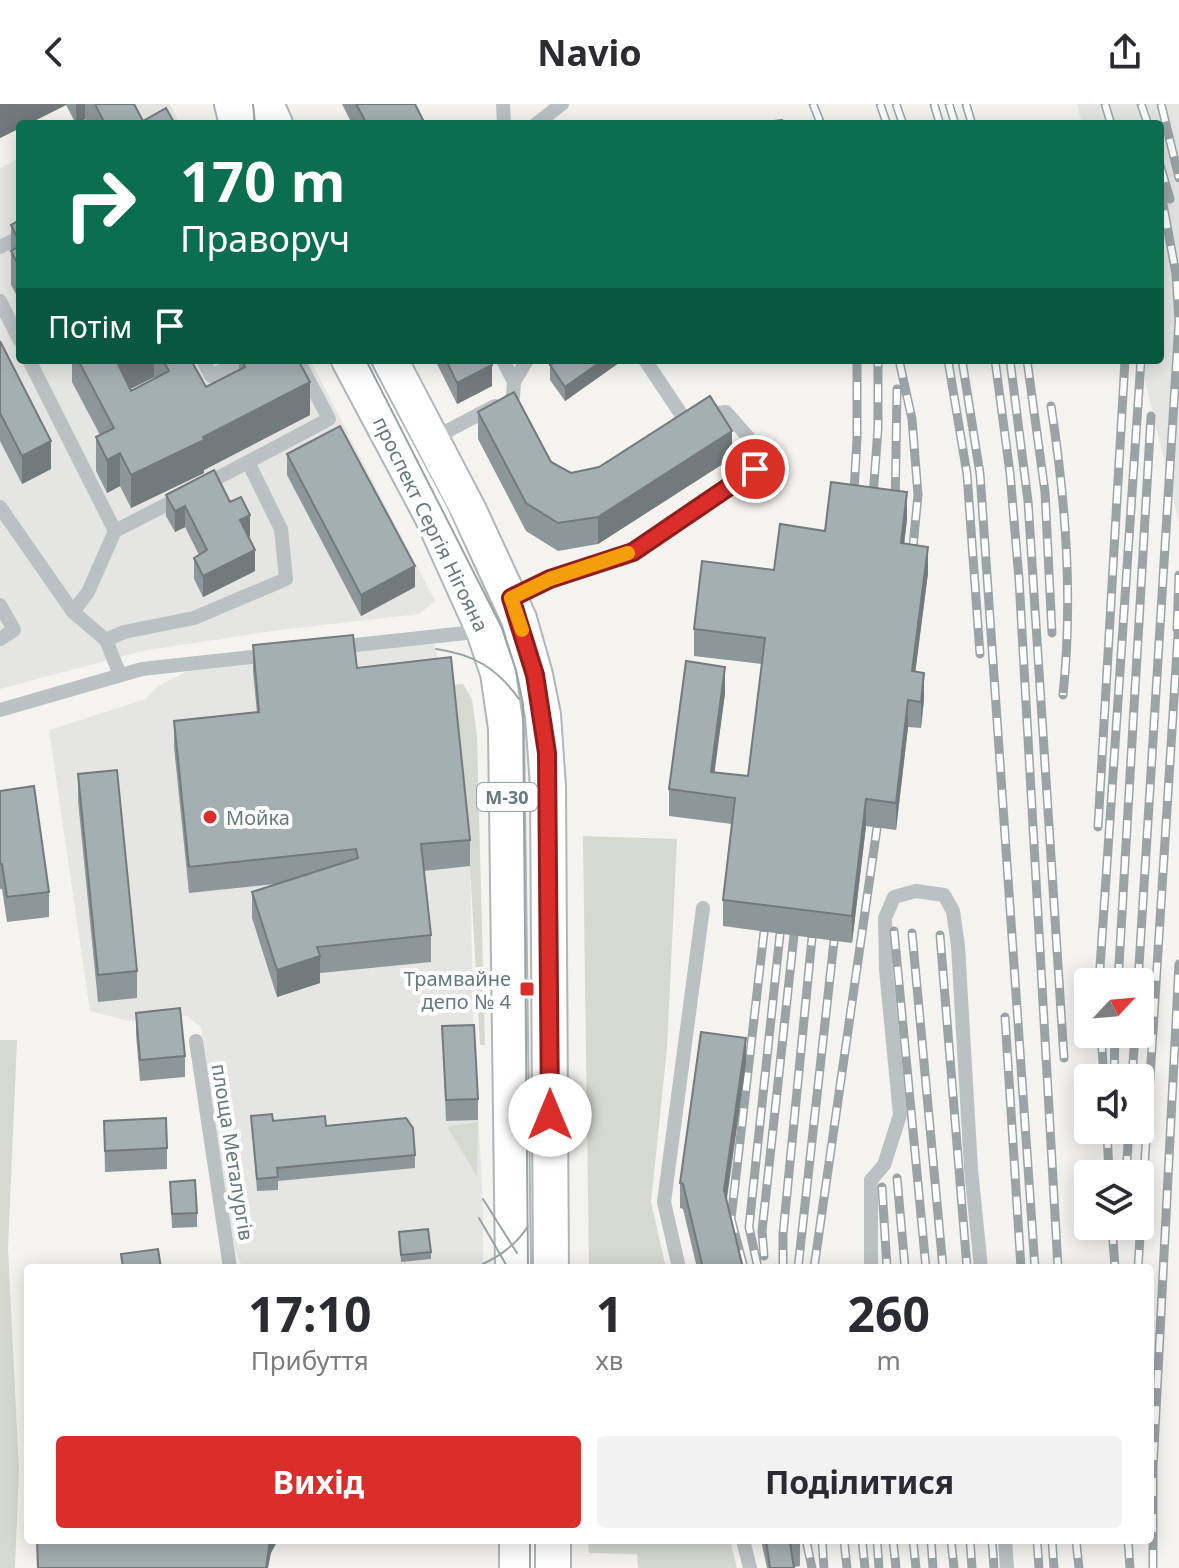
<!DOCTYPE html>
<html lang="uk">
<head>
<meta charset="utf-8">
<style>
  :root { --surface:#fff; --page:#f2f2f3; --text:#2b2b33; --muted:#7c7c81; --accent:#db2e2a }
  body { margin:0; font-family:"Noto Sans",sans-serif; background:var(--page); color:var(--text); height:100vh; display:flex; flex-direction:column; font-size:30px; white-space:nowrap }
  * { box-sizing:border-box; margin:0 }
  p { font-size:26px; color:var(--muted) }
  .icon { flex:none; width:44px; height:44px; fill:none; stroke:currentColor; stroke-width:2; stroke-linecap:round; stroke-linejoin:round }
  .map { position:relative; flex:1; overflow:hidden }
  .panel { position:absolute; left:24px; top:1160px; width:1130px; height:280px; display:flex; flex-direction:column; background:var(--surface); border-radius:8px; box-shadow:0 4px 20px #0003 }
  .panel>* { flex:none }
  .hud { position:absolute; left:16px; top:16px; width:1148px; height:244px; border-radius:8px; box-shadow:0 4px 20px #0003; background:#0b6e4f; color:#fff; overflow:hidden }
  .needle { width:52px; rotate:64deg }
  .buttons { position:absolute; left:1074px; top:864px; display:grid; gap:16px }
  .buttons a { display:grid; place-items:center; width:80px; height:80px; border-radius:8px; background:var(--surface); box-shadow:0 4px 20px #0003; font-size:40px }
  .pin { position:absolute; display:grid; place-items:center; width:68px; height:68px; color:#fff; margin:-34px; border:4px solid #fff; border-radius:50%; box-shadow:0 2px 8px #0007 }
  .me { position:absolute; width:88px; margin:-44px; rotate:0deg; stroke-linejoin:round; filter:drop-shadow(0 0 6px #0008) }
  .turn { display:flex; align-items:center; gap:28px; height:168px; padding:0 32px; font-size:36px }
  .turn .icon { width:104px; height:104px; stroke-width:2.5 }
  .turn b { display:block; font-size:56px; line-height:68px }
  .then { display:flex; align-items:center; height:76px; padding:0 32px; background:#0003; gap:16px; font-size:30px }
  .eta { display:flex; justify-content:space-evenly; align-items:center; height:136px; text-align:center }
  .eta b { font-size:48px; font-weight:700; line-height:56px }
  .cta { display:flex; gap:16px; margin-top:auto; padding:16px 32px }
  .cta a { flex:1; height:92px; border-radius:8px; background:var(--accent); color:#fff; font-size:32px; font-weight:700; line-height:92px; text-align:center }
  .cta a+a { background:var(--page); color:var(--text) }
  header { display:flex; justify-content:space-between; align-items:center; height:104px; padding:0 32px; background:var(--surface); font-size:36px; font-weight:700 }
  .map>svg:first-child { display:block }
</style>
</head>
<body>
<header><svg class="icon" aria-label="back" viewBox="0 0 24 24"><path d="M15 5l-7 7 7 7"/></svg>Navio<svg class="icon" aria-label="share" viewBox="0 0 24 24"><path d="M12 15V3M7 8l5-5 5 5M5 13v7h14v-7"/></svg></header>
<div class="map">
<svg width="1179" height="1464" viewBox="0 0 1179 1464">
  <rect width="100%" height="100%" fill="#f4f3f0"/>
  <path fill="#e5e5e4" d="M125,0H170L180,20H86Z
    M1077,0H1179V418L1140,256H1160V20H1082Z
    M20,54V256H310L435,497L419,510L272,527L142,547L0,585V64Z
    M433,537L438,554L445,556L451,579L470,762L474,942L483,1095V1164H243L234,1145L201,923L187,912L129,917L90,907L49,626L146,595L158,582L194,564Z"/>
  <path fill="#d5d9d0" d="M463,580L472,595L477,633L485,941H480L470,762L454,581Z
    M583,732L677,735L667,944L651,1098L666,1164H589Z
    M0,936H17L8,1144L19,1367L15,1464H0Z
    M478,1018L477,1073L447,1022Z
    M588,1436H730L737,1464H638L637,1450L589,1449Z"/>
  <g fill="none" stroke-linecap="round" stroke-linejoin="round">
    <defs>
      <path id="highway" d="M232,0L237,20
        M266,0L275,20
        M349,256L432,412L484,527L498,569L506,624L513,1164
        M390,256L469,407L519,515L535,571L543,611L548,683L551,1164
        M517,1436V1464
        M553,1436V1464"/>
    </defs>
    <use href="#highway" stroke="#b0b5b7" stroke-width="38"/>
    <path stroke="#bac1c2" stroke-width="14" d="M503,0L504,20
      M536,20L562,0
      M0,143L20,133
      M0,197L20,237
      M29,256L115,427
      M203,256L211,272L243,256
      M503,256L514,278L513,293
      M645,256L683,313
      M514,278L527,256
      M432,335L495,302
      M202,382L248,358
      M0,403L73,508L106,536L120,571
      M511,494L550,475L633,448L755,365L748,333L726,308L702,311
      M0,501L14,526L0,535
      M73,508L88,488L115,427L183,392
      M106,536L124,528L194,514L286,475L281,425L248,358L329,315L298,256
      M337,543L484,527
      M0,606L142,565L269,551
      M196,937L230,1164
      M679,1164L664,1098L703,804
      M871,1164V1076L884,1061L900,1011L886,866L885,814L894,793L916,787L944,791L953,807L958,842L971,1065L981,1164
      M743,1436L750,1464
      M1005,1436L1007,1464"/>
    <use href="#highway" stroke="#fff" stroke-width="34"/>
    <path stroke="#9aa4a7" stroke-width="2" d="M253,0L255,20
      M366,256L502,524L516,566L523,600L528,1164
      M436,545C473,550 497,564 519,595
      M483,1095L517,1149
      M479,1114L508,1164
      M483,1160C502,1151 517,1140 528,1122
      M530,1436V1464"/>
    <defs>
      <path id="rail" d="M813,0L821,20
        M880,0L887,20
        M896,0L903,20
        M934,0L940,20
        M949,0L955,20
        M966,0L972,20
        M1105,0L1111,20
        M1141,0L1148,20
        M1161,0L1179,74
        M1160,61L1170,95
        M899,256L912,315L918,391L911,463
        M948,256L967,370L980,550
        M962,256L980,370L1035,1164
        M995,256L1010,369L1019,475L1058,1164
        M1010,256L1028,397L1064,954
        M1027,256L1045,388L1052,529
        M1051,302C1066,399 1073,494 1063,591
        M853,404L857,335V256
        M872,406L878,324V256
        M895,409L897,285
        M1177,525L1179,471
        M1098,723L1125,256
        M894,827L926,1164
        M912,829L943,1164
        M940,831L967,1164
        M1099,878L1141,256
        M1118,878L1151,312
        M1138,878L1179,217L1176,170L1160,84
        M1005,913L1021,1164
        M1101,930L1104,974
        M1114,974L1115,930
        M1132,974L1135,930
        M1107,1026L1109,1070
        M1126,1070L1129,1026
        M897,1074L905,1164
        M882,1083L887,1164
        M1112,1122L1115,1164
        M764,1152L762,1127L794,831
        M744,1164L731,1115L764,828
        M758,1164L749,1123L780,830
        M783,1164V1130L812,834
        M798,1164L834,837
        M814,1164L877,724
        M1138,1164L1179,515
        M806,1436L812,1464
        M822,1436L824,1464
        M844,1436L847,1464
        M862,1436L865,1464
        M877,1436L879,1464
        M893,1436L896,1464
        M913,1436L916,1464
        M931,1436L933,1464
        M951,1436L954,1464
        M970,1436L972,1464
        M992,1436L994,1464
        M1037,1436L1039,1464
        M1052,1436L1054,1464
        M1076,1436L1079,1464
        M1128,1436L1130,1464
        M1153,1464V1364L1179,860"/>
    </defs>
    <use href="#rail" stroke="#9aa4a7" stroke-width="9"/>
    <use href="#rail" stroke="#fff" stroke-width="6" stroke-dasharray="18" stroke-linecap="butt"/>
  </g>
  <path fill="#8d9698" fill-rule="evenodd" d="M0,0H134L143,17L175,20H88L85,15L76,20L66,1L0,34Z
    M342,0H415L425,20H352Z
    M20,116V197L11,181V121Z
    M0,237L51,365L22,380L0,337Z
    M72,256H191L206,283L239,266V256H298L310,311L204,366V369L131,404L120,382L107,389L96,367V333L100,331L72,278ZM154,273L155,274L131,287L130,285Z
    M435,256H490L492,282L457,300Z
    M623,256L565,297L550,276V261Z
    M478,308L551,358L571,369L732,354L598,440L558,447L526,427L478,335Z
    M287,350L415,483L361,512L287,371Z
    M166,391L230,398L250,432L249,433L255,467L203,493L194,475V454L199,451L185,423L175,428L166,412Z
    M907,415L904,440L928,469L915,568L924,595L921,624L908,623L896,726L866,722L852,839L723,822V796L732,720L669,712V685L725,589L714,669L748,672L762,560L694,552V525L825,427Z
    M253,541L357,564L470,736V762L424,767L431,831V858L320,869V879L277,893L252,814V788L275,780L189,789L174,643V617L257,609L253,567Z
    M78,670L137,867V894L98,898L78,697Z
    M0,687L49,788V813L7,818L2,785H0Z
    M136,909L185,952V973L140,977L136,930Z
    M442,922L478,995V1016L446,1017Z
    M746,959L727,1095L743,1164H697L683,1105L680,1104V1079Z
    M251,1012L273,1017L326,1022L415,1051V1064L278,1077V1086L257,1087Z
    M104,1017L167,1044V1065L105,1068Z
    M170,1078L197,1109V1123L172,1124Z
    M399,1128L431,1148V1155L401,1158Z
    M761,1436H800V1462L794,1463V1464H767Z"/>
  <path fill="#737a7c" d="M1,0H66V1L28,20H20V24L0,34V1Z
    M76,0H85V15L76,20Z
    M122,256H154V273L117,292V258Z
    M603,256H623L565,297V283Z
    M492,261V282L457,300V279Z
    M310,278V311L204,366V369L131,404V371Z
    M732,327V354L598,440V413Z
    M51,337V365L22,380V352Z
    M120,349V382L107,389V356Z
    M907,388V415L901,466V439Z
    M185,402V423L175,428V407Z
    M250,411V432L240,437V416Z
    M928,443V469L912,594V567Z
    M255,446V467L203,493V472Z
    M415,462V483L361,512V491Z
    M725,563V589L711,695V668Z
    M924,569V595L921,624V598Z
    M908,596V623L896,726V699Z
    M866,695V722L852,839V812Z
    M320,852V879L277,893V866Z
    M746,934V959L724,1111V1086Z
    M270,1436H278L271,1449L268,1464H265Z"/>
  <path fill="#a4afb1" stroke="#737a7c" stroke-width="2" d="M95,0H134L143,17L166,4L175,20H105Z
    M356,0H415L425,20H367Z
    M782,16V20H746Z
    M20,116V139L11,121Z
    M20,142V164L11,147Z
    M0,237L51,337L22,352L0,309Z
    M78,256H122L117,258L131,287L169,267L163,256H191L206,283L245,263L242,256H298L310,278L203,333L204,336L131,371L120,349L107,356L96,333L114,324Z
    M446,256H490L492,261L457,279Z
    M558,256H603L565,283L550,261Z
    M514,288L551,358L571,369L599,363L710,292L732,327L598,413L558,419L526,399L478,308Z
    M340,322L415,462L361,491L287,350Z
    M214,366L230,398L241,393L250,411L240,416L255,446L203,472L194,454L207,446L185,402L175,407L166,391Z
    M831,378L907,388L901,439L928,443L912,567L924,569L921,598L908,596L896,699L866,695L852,812L723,796L735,694L669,685L686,557L725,563L711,668L748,672L765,534L694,525L702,457L774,466L780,420L825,427Z
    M353,531L357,564L451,553L470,736L421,740L431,831L317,843L320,852L277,866L252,788L358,754L356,745L189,763L174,617L259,608L253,541Z
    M117,666L137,867L98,871L78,670Z
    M34,682L49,788L7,793L2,760H0V687Z
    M180,904L185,952L140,956L136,909Z
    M474,921L478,995L446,996L442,922Z
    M701,928L746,934L724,1086L743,1164H703L683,1080L680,1079Z
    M272,1010L273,1017L325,1012L326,1022L406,1014L413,1024L415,1051L277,1064L278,1073L257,1075L251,1012Z
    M166,1014L167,1044L105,1047L104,1017Z
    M195,1076L197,1109L172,1110L170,1078Z
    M428,1125L431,1148L401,1151L399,1128Z
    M158,1145L161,1164H123L121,1150Z
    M37,1436H270L266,1464H38Z
    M766,1436H800L790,1439L794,1464H770Z"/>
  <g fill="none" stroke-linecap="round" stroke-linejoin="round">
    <defs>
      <path id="route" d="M550,1011L547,649L535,571L511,494L550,475L633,448L755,365"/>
    </defs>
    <use href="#route" stroke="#8e1e1b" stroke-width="20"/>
    <use href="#route" stroke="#db2e2a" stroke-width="14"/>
    <path stroke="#f59e0b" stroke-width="14" d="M522,526L511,494L550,475L628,449"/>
  </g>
  <g fill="#db2e2a" stroke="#fff" stroke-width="3">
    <circle cx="210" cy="713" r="8"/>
    <rect x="519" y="877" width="16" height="16" rx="4"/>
  </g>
  <g text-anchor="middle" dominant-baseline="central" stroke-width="8" stroke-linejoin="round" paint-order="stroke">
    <rect fill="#fff" stroke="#92a2a6" stroke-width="2" x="477" y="679" width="60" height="28" rx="6"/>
    <g font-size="18" font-weight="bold" fill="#647a80">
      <text x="507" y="693">М-30</text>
    </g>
    <g font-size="20" fill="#647a80" stroke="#fff">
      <text transform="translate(431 420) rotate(64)">проспект Сергія Нігояна</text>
      <text transform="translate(233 1048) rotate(81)">площа Металургів</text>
    </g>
    <g font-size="20" fill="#647a80" stroke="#fff" text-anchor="start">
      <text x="226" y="713">Мойка</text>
      <text x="511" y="874" text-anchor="end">Трамвайне<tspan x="511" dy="23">депо № 4</tspan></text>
    </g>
  </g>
</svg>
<div class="buttons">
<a><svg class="needle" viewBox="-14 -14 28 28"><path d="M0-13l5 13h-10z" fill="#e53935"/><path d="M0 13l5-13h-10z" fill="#7c7c81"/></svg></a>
<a><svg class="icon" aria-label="sound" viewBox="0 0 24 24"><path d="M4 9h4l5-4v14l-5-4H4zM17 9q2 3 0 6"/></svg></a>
<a><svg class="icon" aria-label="layers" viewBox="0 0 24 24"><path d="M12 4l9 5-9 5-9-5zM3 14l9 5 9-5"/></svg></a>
</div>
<div class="pin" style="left:755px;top:365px;background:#d93025"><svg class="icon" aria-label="arrive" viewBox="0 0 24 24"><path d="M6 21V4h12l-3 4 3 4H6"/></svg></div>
<svg class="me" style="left:550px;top:1011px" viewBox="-20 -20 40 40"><circle r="19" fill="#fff"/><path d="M0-13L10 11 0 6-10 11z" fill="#db2e2a"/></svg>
<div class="hud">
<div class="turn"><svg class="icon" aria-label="right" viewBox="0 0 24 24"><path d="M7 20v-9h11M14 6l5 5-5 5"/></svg><div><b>170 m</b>Праворуч</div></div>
<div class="then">Потім<svg class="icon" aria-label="arrive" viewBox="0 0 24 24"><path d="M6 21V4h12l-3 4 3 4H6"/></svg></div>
</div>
<section class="panel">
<div class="eta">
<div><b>17:10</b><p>Прибуття</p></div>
<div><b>1</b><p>хв</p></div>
<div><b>260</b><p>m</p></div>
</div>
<div class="cta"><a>Вихід</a><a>Поділитися</a></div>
</section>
</div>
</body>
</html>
